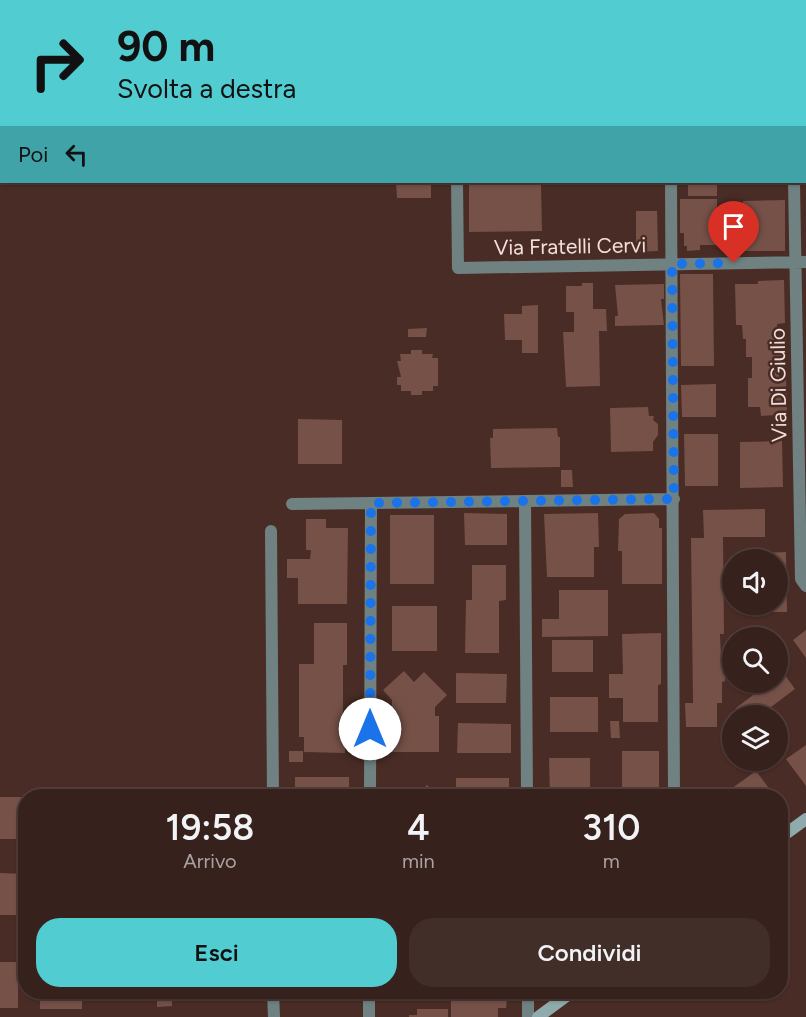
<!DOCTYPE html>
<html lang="it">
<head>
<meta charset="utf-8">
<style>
  :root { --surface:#37211c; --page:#422e29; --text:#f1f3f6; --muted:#aaa3a3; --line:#513e3b; --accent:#51ccd1 }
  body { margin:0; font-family:Figtree,sans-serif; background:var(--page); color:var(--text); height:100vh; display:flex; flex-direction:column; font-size:22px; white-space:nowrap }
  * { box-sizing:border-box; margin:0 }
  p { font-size:20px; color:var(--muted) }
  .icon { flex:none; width:33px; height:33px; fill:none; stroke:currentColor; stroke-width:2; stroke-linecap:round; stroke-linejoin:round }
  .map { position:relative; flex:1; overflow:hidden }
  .sheet { position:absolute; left:18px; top:789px; width:770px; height:210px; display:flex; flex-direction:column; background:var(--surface); border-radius:24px; box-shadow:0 2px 4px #0004,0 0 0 2px var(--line) }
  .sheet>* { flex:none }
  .guide { position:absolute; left:0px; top:0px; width:807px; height:183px; box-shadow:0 2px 4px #0004,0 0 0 2px var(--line); background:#51ccd1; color:#111; overflow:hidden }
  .controls { position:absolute; left:722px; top:549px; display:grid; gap:12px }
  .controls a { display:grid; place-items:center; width:66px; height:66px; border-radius:50%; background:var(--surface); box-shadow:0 2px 4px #0004,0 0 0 2px var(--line); font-size:30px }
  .pin { position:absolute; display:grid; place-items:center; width:51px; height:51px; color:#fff; margin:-62px -26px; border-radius:50% 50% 50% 0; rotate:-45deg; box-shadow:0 0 6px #0007 }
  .pin .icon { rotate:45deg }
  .me { position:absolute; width:66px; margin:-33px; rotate:0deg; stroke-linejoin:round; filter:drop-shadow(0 0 4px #0008) }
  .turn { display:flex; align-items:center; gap:21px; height:126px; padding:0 18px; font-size:27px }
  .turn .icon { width:78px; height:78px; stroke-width:2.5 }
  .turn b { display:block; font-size:42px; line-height:51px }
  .then { display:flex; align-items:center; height:57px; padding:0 18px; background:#0003; gap:12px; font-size:22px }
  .eta { display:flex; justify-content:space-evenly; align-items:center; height:102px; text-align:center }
  .eta b { font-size:36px; font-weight:600; line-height:42px }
  .primary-button { display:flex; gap:12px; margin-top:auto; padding:12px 18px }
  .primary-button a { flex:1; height:69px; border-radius:24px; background:var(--accent); color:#111; font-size:24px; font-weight:600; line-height:69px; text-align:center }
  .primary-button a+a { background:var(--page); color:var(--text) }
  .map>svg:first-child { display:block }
</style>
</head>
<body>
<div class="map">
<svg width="806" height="1017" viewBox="0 0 806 1017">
  <rect width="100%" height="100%" fill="#492c25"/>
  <path fill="#755148" d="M396,182H431V198H397Z
    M469,182H541L542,231L469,232Z
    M688,182H717V196H688Z
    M680,199H717V245H700V250L687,251V246H684V233H680Z
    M785,200V251H744L743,201Z
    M636,211H657L658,251L636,252Z
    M680,274H713L714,366H681Z
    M784,280L785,323L777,324L778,338H786V356H778L779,377H786L787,414L761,416L760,407H748V378H752V357H746V339H743L742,325H736L735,284H758V281Z
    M582,283H593V309H606L607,331H599L600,386L566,387L563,332H574V312H566V286H582Z
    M664,284V299H661L664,325L615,326V316H618L615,285Z
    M538,305V353H522V340H505L504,314H522V306Z
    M427,328L426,337H408V329Z
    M411,350H422V354H433L432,358H438V386H433V391H422V395H411V391H401V385H397V377H401L397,361H401L400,354H411Z
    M716,384V417H682L681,385Z
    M648,407L649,416H654L653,420L658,424V435L653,442V451L611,452L610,408Z
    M298,419L342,420V464H298Z
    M557,428L558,437H560V467L491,468L490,438H493V429Z
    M684,434H718V486H685Z
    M782,441L783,487L740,488V442Z
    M561,470H572L573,487H561Z
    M765,509V537H723L724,634H720L721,658H725V681L722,682V703H717V727H686L685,703H693L691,538H704L703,510Z
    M464,513L507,514V545H465Z
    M598,513L599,547H594V577H547L544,514Z
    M654,513L659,519V528H662V584H622V551H618L619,519L625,514Z
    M390,515H434V584H390Z
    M306,519H326V528H348L347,604H298V578H287V559H310L311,550H306Z
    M786,552L787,612H765V604H777V560H764V553Z
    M472,565H506V600L499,601V653H465L466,600H472Z
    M559,590H608V636L542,637V619H559Z
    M392,606H437V651H392Z
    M314,623H347V665H343V714L348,715V737H345V753L304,752V737H299V664H314Z
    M806,630V658L793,640Z
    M661,633V684L658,685V722H623V698H609V674H623L622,634Z
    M552,640H593V672H552Z
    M777,664L795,689L759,716H741L736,708L761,689L756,682H777Z
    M404,671L414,682L424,672L447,695L435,707V716H439V752H391L392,700L383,690Z
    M456,673L507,674L506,703H456Z
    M550,697H598V732H550Z
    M610,721H619L620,738H611Z
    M458,723L511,724V753H457Z
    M806,745V786L786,759Z
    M289,751H303V762H289Z
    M622,751H659V788L622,789Z
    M549,758H590V796H550Z
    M756,771L775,796H732L728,791Z
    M295,777H349V796H295Z
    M456,778H509V796H456Z
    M427,785L438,796H416Z
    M396,788L403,791L405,796H389L391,791Z
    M0,797H26V839H0Z
    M0,873L26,874V915H0Z
    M0,962H18V1008H0Z
    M40,992H82V1009H40Z
    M157,992L172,993V1006L157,1007Z
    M469,992H508L506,1008H498V1017H451V994H469Z
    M417,1009H448V1017H409V1015H417Z"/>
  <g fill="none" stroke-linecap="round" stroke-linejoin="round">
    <path stroke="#6f8181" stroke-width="12" d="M680,0V2
      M457,182L458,268L806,262
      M671,182L674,796
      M794,182L801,579L806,586
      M525,501L527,796
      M292,504L674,499
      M271,531L273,796
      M370,796L371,503
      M273,992L274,1017
      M528,992V1017
      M369,1017V992"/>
    <path stroke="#8fabac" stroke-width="12" d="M780,838L806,819
      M538,1017L572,992"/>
  </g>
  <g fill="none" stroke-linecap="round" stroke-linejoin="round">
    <path stroke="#1a73e8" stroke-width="10" stroke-dasharray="0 18" d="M370,729L371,503L674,499L672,264L734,263"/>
  </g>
  <g text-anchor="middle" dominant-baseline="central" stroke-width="5" stroke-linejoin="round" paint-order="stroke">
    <g font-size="21" fill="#f2dfda" stroke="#492c25">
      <text transform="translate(570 246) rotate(-1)">Via Fratelli Cervi</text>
      <text transform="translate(778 385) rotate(-91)">Via Di Giulio</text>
    </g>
  </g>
</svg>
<div class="controls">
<a><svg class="icon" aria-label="sound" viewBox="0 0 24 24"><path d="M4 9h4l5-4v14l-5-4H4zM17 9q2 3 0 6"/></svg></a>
<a><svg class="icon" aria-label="search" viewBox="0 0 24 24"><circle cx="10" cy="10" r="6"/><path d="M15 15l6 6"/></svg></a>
<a><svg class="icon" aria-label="layers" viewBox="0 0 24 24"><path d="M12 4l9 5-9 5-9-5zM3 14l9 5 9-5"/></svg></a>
</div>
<div class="pin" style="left:734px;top:263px;background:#d93025"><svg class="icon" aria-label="arrive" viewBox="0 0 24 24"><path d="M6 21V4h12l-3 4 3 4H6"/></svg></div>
<svg class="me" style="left:370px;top:729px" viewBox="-20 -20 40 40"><circle r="19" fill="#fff"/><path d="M0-13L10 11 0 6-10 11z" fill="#1a73e8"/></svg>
<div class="guide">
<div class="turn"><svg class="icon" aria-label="right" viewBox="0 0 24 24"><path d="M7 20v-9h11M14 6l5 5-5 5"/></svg><div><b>90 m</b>Svolta a destra</div></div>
<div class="then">Poi<svg class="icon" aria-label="left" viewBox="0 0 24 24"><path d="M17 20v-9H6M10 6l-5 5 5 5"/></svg></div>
</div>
<section class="sheet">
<div class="eta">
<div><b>19:58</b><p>Arrivo</p></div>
<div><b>4</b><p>min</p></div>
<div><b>310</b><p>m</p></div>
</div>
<div class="primary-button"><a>Esci</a><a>Condividi</a></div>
</section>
</div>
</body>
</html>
